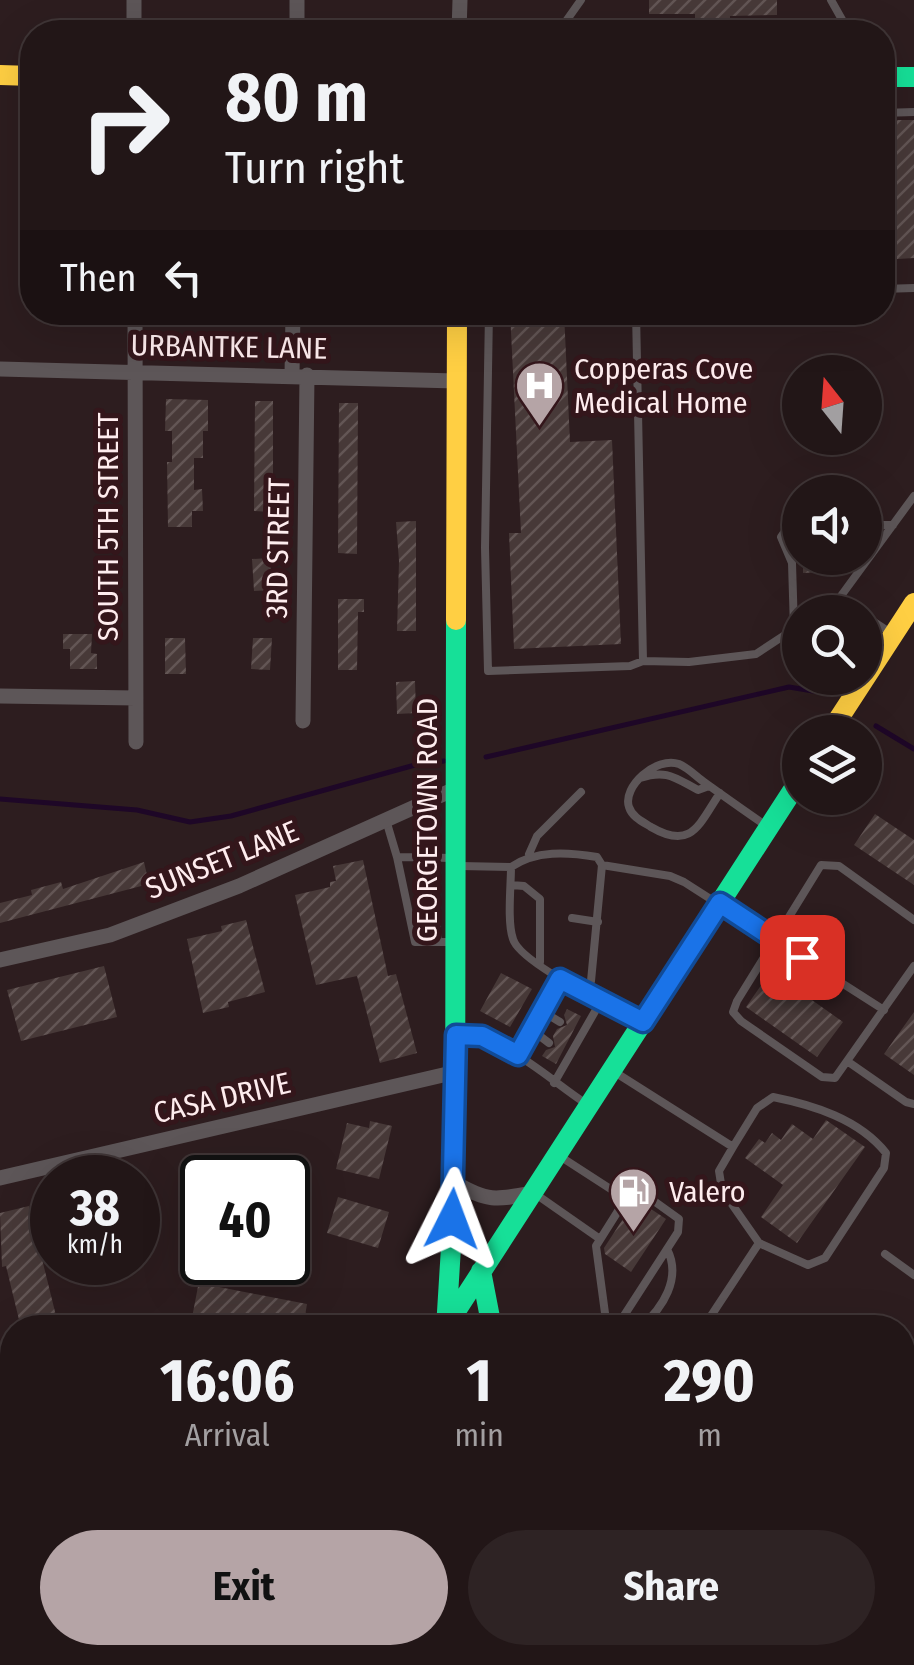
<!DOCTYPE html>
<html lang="en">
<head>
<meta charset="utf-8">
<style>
  :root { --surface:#221617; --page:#2e2324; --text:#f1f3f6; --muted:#a29fa1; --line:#3f3536; --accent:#b5a4a6 }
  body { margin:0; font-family:"Fira Sans Condensed",sans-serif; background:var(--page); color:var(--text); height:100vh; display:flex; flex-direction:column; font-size:38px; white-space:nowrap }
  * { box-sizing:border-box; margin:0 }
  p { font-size:32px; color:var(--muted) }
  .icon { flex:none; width:55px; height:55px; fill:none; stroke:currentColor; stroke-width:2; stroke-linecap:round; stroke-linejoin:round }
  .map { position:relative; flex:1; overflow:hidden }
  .sheet { position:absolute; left:0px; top:1315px; width:915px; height:350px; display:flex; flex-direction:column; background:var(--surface); border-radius:40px 40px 0 0; box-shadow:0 10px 40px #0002,0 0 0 2px var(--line) }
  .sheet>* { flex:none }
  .banner { position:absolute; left:20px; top:20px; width:875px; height:305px; border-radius:40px; box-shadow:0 10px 40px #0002,0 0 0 2px var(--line); background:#221617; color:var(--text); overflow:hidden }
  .needle { width:65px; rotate:343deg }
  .buttons { position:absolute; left:782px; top:355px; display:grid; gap:20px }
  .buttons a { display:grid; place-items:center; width:100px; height:100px; border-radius:50%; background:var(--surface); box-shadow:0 10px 40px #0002,0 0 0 2px var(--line); font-size:50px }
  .speed { position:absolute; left:30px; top:1155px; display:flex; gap:20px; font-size:50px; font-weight:700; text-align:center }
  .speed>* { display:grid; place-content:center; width:130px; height:130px; border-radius:50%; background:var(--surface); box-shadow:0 10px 40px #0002,0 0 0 2px var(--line); line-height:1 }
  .speed small { font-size:25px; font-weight:400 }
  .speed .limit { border:5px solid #111; border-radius:15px; background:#fff; color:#111 }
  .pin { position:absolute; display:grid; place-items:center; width:85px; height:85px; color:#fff; margin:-42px; border-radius:20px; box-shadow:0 5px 15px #0006 }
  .me { position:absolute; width:110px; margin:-55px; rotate:3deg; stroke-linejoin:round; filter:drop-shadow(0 0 8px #0008) }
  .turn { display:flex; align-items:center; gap:35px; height:210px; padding:0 40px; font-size:45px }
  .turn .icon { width:130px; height:130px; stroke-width:2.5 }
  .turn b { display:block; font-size:70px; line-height:85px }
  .then { display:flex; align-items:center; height:95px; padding:0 40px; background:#0003; gap:20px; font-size:38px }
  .eta { display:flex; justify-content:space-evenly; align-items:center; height:170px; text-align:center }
  .eta b { font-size:60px; font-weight:700; line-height:70px }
  .button { display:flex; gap:20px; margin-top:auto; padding:20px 40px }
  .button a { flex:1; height:115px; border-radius:60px; background:var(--accent); color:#111; font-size:40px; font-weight:700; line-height:115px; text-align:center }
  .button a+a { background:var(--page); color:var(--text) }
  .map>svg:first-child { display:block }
</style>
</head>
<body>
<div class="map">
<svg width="914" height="1665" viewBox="0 0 914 1665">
  <defs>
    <pattern id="building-hatch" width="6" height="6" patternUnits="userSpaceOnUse" patternTransform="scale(2.5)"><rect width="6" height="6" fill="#473938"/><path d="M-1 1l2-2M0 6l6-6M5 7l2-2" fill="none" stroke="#635655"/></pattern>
  </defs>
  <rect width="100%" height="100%" fill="#2d1d1f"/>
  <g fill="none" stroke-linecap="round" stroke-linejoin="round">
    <path stroke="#1e0727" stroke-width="5" d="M876,726L914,749
      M486,757L789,687L825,693
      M0,799L137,810L190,822L231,816L415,765L444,761"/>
  </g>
  <path fill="url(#building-hatch)" d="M649,0H777V15L730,16V23H695V14H649Z
    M882,120H914V258L882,260Z
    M510,312H564L570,442L612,440L621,644L514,649L509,533H521Z
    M166,399L208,400V431H203V458H194V490L202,489L203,511H192V527H168L167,462H172V431H165Z
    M255,401H273V512L254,511Z
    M339,403H358L357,554L338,553Z
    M416,521V631H397L399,561L396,522Z
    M270,558L272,590L254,591L252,559Z
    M803,558H846L847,571L803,573Z
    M338,599H364V612H358L357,670H338Z
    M63,634H92L91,653L97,654V669H70V649H63Z
    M165,638H185L186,674H165Z
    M253,638H272L270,670L251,669Z
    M415,681L416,713L397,714L396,682Z
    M875,814L914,840V885L854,845Z
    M363,860L388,976L396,974L417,1053L380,1063L357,976L316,985L295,895L330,887V882L336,881L333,866Z
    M144,862L149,884L0,923V903L32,895L31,890L61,882L63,889Z
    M246,920L265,992L228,1002L229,1007L203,1013L187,939L222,931L221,926Z
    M104,966L117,1017L21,1041L7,990Z
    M771,971L843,1022L817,1057L746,1007Z
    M501,973L532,989L510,1027L480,1011Z
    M567,1009L581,1016L556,1064L542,1056L546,1050L555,1047L553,1036L557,1029L567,1025L564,1015Z
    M914,1012V1075L884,1054Z
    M826,1120L865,1147L797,1243L761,1217L783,1185L745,1158L759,1139L765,1143L772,1133L781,1140L792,1124L813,1139Z
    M370,1121L392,1126L379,1179L336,1169L347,1123L369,1128Z
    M338,1197L389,1212L378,1248L327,1233Z
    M636,1199L666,1219L631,1272L605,1254L604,1248Z
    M29,1206L59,1328H21L6,1266L2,1267L0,1213Z
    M201,1271L216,1274L214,1286L307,1304L303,1328H190Z
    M349,1652H385L414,1665H343Z"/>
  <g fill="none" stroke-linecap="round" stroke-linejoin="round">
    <path stroke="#5d5658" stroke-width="8" d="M831,0L849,32
      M459,25L564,24L581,0
      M882,113L914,112
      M882,289L914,288
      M489,312L485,548L488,671L630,666L643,661L636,312
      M796,497V515
      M865,525H893
      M838,600L914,496
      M818,612L838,600L859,612
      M865,616L891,633
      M794,629L792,563L781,537L796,515L800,516
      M643,661L689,662L756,654L800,625
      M640,778C667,769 675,778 698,790L709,786
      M720,793C699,824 692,851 651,827C643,822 632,817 629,807C622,787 656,756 679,764C687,767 697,777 704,782C725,797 746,812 768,827
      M386,820L397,857L453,858
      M529,854L537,836L581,792
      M397,857L415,942H453
      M430,857L438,942
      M602,865L670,876L684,882L884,1010
      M460,866L511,867C511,886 507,922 513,939C520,963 614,1008 639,1020
      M511,867C536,850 567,852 597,857L602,865L591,981L586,993
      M511,885L524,886L540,899V962
      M572,918L598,922
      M914,966L847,1061L906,1102L914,1104
      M542,1011L560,1022
      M532,1030L549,1043
      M458,1035C511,1039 545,1077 588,1105
      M518,1055L560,979
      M847,1061L835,1078L822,1077L741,1021L733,1012L737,1001L821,865L839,866L914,920
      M613,1071L733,1147L719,1171L722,1190L759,1243L703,1328
      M554,1083L601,1001
      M733,1147L757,1108L773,1097C813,1105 859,1119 886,1153L884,1168L825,1258L808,1265L759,1243
      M558,1155L626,1199
      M537,1195L600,1239
      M885,1254L914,1275
      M607,1328L596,1246L630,1192L640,1191L679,1219L678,1232L616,1328
      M640,1328C663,1308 682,1278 667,1249
      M741,1328L744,1323L751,1328
      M0,1348L3,1362
      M902,1485L914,1493
      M902,1578L914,1559
      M245,1654L273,1665
      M321,1665L325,1652"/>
    <path stroke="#5d5658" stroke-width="15" d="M134,32V0
      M297,32V0
      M459,32L460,0
      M135,312L136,742
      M0,369L456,381
      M292,375L293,312
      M0,696L136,698
      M303,721L307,375
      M0,960L110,935L239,886L457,788
      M0,1178L456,1072
      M455,1183C488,1202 496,1200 533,1193
      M0,1604H12
      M163,1665L170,1652"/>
    <path stroke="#16e098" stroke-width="20" d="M882,77H914
      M481,1271L492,1328
      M445,1328L800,779
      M446,1328L455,1183L456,620
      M852,1652L868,1665
      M232,1665L240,1652"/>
    <path stroke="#ffcf43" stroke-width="20" d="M0,75L32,76
      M456,620L457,312
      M830,732L914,603"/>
  </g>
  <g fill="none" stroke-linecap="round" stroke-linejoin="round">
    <defs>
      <path id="route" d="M452,1219L456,1035L482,1036L518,1055L560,979L643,1022L720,903L802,957"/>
    </defs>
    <use href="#route" stroke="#114b97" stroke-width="25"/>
    <use href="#route" stroke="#1a73e8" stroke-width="18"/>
  </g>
  <defs>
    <symbol id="hospital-pin" viewBox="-11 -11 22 30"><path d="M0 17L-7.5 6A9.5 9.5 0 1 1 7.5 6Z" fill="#b5a4a6" stroke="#34161b"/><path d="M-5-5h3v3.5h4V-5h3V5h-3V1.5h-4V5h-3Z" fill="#fff"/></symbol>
    <symbol id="fuel-pin" viewBox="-11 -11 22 30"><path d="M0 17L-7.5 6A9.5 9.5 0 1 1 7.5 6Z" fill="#b5a4a6" stroke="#34161b"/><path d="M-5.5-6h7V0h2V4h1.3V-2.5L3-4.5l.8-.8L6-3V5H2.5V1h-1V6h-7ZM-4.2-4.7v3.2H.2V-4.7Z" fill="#fff"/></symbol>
  </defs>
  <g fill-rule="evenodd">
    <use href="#hospital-pin" x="512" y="358" width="55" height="75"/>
    <use href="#fuel-pin" x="606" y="1164" width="55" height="75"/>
  </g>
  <g text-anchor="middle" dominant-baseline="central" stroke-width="10" stroke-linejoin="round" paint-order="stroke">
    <g font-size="30" fill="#feecee" stroke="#34161b">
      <text transform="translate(229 347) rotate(1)">URBANTKE LANE</text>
      <text transform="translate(108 527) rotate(-90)">SOUTH 5TH STREET</text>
      <text transform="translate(278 548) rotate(-89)">3RD STREET</text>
      <text transform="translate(427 820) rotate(-90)">GEORGETOWN ROAD</text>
      <text transform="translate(222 860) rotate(-22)">SUNSET LANE</text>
      <text transform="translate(222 1098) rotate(-13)">CASA DRIVE</text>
    </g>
    <g font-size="30" fill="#feecee" stroke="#34161b" text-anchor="start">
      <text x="574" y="369">Copperas Cove<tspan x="574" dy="34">Medical Home</tspan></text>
      <text x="669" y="1192">Valero</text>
    </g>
  </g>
</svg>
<div class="buttons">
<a><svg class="needle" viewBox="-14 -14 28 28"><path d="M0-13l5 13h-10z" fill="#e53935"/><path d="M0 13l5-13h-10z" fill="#a29fa1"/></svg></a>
<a><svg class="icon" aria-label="sound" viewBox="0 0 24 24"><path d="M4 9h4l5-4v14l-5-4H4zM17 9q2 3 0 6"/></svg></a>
<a><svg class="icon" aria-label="search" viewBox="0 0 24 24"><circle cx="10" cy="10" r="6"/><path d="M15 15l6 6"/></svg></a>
<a><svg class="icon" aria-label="layers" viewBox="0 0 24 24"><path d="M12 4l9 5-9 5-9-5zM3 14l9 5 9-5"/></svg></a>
</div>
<div class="speed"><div>38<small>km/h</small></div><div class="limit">40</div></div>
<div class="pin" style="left:802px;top:957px;background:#d93025"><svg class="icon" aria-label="arrive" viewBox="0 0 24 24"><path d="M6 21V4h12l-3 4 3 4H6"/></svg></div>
<svg class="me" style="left:452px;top:1219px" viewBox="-20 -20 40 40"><path d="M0-17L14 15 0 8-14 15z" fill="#1a73e8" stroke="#fff" stroke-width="4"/></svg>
<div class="banner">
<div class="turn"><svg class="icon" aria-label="right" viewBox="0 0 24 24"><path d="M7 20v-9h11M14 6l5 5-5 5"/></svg><div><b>80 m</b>Turn right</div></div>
<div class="then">Then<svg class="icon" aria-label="left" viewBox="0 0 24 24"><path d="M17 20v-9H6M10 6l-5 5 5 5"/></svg></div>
</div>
<section class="sheet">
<div class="eta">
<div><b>16:06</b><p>Arrival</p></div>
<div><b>1</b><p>min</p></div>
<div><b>290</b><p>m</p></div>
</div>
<div class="button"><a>Exit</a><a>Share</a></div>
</section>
</div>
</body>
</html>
